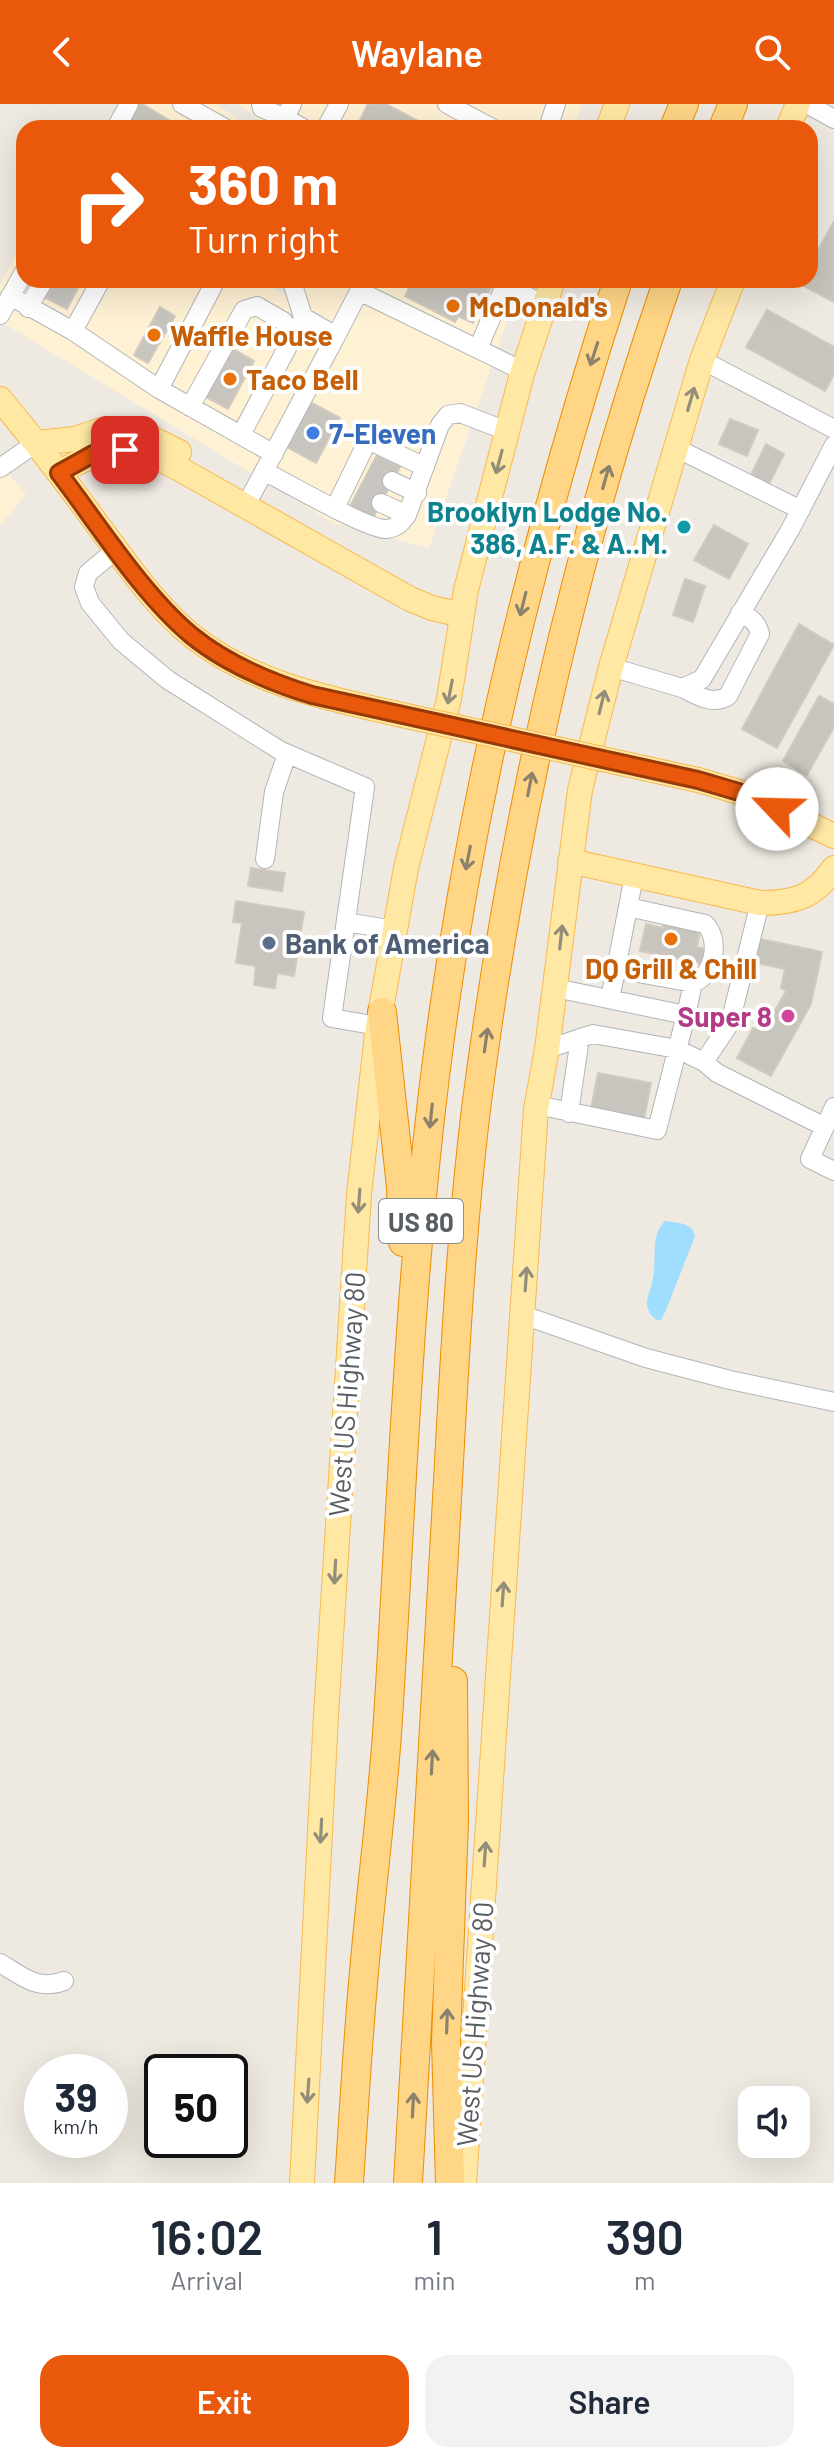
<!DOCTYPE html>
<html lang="en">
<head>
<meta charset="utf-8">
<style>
  :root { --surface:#fff; --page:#f2f2f3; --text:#1f2937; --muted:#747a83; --accent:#ea580c }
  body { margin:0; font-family:Barlow,sans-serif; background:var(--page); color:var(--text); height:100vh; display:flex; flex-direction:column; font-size:30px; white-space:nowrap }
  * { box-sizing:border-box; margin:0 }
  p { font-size:26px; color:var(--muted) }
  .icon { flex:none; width:44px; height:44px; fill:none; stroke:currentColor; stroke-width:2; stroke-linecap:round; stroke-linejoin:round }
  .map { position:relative; height:2079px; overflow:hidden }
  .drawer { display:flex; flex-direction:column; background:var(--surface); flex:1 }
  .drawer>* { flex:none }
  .banner { position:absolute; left:16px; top:16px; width:802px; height:168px; border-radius:24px; box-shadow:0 8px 32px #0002; background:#ea580c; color:#fff; overflow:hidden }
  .fabs { position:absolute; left:738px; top:1982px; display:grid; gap:16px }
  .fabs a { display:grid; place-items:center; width:72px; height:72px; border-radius:16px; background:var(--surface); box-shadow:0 8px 32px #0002; font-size:40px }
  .speed { position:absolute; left:24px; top:1950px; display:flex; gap:16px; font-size:40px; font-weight:700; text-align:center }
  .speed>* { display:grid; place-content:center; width:104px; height:104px; border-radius:50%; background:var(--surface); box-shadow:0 8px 32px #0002; line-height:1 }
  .speed small { font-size:20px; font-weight:400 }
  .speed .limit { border:4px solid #111; border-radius:12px; background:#fff; color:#111 }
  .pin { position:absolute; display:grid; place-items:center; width:68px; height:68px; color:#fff; margin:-34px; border-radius:16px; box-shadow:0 4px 12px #0006 }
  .me { position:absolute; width:88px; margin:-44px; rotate:294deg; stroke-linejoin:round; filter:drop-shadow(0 0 6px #0008) }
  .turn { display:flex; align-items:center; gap:28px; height:168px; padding:0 40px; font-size:36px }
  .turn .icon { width:104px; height:104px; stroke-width:2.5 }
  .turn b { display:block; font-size:56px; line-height:68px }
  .eta { display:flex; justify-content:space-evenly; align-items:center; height:136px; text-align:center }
  .eta b { font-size:48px; font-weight:600; line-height:56px }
  .button { display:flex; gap:16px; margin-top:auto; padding:16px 40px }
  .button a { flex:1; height:92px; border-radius:24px; background:var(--accent); color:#fff; font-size:32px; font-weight:600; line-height:92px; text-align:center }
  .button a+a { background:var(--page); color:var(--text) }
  header { display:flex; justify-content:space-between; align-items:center; height:104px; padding:0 40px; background:var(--accent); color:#fff; font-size:36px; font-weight:600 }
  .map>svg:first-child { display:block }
</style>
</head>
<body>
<header><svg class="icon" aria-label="back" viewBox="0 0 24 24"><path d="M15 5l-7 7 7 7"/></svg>Waylane<svg class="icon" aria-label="search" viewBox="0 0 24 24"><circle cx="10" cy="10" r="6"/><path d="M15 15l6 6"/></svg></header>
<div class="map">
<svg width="834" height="2079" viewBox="0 0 834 2079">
  <rect width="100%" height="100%" fill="#eee9e1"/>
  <path fill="#fff1d4" d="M120,0H216L251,24H107Z
    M237,0H582L573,24H272Z
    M24,137V176H259L288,193L300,176H521L429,444L333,419L0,217V180Z
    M0,360L26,390L0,422Z"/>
  <path fill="#9fdeff" d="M665,1117C677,1119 692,1118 695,1132L666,1206L661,1216H657C651,1212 648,1208 647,1200C647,1191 652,1182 653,1174C657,1156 650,1130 665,1117Z"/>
  <path fill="#c8c4be" stroke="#d2cabf" stroke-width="2" d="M137,0H142L182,24H137L127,18Z
    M368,0H386L431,24H356Z
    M834,117V198L800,180L802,176H810V161Z
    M56,176H82L67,205L46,194Z
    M413,176H473L490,185L473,219L458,212L455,218L405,192Z
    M160,203L175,212L148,259L134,251Z
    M767,206L834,243V270L825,287L746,243Z
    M233,245L254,257L228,305L206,293Z
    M310,298L340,314L316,359L287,343Z
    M730,315L758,326L747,352L719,340Z
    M766,340L784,350L766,386L748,377Z
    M377,351L400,363L372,416L349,404Z
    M714,421L748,440L729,475L694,456Z
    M685,475L705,482L693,518L673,511Z
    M799,520L834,541L777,644L742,625Z
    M819,592L834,600V623L807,671L783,657Z
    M251,764L285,769L282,787L248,782Z
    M236,797L304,808L294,872L277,869L275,884L254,881L256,862L236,859L242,819L233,818Z
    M664,819L700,827L697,843L706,845L704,860L640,847L646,820L663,824Z
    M756,834L822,848L811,900L771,972L737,954L753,924L764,926L786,887L781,884L785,865L751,858Z
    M598,969L651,979L644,1015L591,1005Z"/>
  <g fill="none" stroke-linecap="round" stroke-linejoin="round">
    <path stroke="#c9c6c2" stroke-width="18" stroke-dasharray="18 9" stroke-linecap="butt" d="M369,366L392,377
      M358,388L381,399"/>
    <defs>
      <path id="minor" d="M182,0L225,24
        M261,0L262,4L285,14
        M292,0L285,14L303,24
        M447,0L492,24
        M807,0L834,15
        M116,24L129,0
        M326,24L339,0
        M548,24L556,0
        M359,187L523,267
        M10,192L73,227L159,285L274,350
        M28,204L44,176
        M0,211L24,168
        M73,227L101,176
        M336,232L365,176
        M478,245L505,181L545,201
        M702,256L834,325
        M159,285L216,176
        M190,303L244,206L257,202L283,217L294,231
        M241,331L299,221
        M676,344L801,406
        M0,364L36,339
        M264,367C285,378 369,426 386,425C397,424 401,419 407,411L440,321L448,311L460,309L507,327
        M392,377L417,389
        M381,399L407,411
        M245,403L336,232L303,213L293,181L295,176
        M335,404L368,336L425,363
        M116,446L88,469L84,483L90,499L121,537L168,576L281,647L365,683L332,914L378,922
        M611,563L682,584L702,575L790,426L834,341
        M682,584C697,591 712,602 728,592L760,530C757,518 751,514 740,509
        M265,755L274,688L287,650
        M628,803L705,820C721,835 714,872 693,879
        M346,818L394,826
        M616,865L634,772
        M555,884L686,911L693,879L616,865L610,895
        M547,945L593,930L677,945L704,958L717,969L823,1022
        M704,958L730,919L760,799
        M537,1001L657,1026L686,911
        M834,1003L810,1055L834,1067
        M569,1009L580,934
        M523,1211L646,1254L730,1276L834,1298
        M0,1859C22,1872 37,1887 64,1877"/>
      <path id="major" d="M608,24L617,0
        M788,24L798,0
        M0,295C34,336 66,377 97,420C125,457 154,501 191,531C249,578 322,593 393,609
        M36,339L75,335L105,325L141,329L179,348
        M59,369C104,342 128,338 176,363L410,495L432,504L462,511
        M698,676L749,691L834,732
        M570,757L760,799C795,799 814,793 834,764
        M302,2079L326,1611L359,1090L378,922L406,764L449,595L466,486L522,270L553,176
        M464,2079L536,1005L547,945L580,686L611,563L702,256L733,176"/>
      <path id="highway" d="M674,24L684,0
        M723,24L733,0
        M382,908L401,1083L403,1138
        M349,2079C354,2005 358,1931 365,1857C372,1776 383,1696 388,1615C402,1393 409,1170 438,949C472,685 536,428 618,176
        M408,2079C421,1863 432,1647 445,1431C453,1289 459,1146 476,1005C512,723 575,445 668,176
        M450,2079L446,1938L454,1716L453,1577"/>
    </defs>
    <use href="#minor" stroke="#b2b5b9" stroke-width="20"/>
    <use href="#major" stroke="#f9b94e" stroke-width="26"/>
    <use href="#highway" stroke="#ee8d00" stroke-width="30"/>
    <use href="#minor" stroke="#fff" stroke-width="18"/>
    <use href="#major" stroke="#ffe8a4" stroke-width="24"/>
    <use href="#highway" stroke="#ffd586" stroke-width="28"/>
    <defs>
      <path id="major-bridge" d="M393,609L698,676"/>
    </defs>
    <use href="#major-bridge" stroke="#f9b94e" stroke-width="26" stroke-linecap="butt"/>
    <use href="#major-bridge" stroke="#ffe8a4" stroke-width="24"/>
  </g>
  <defs><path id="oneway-shaft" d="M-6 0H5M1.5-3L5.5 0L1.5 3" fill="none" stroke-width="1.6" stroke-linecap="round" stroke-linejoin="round" transform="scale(2)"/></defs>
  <g stroke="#8b826e">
    <use href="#oneway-shaft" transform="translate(594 250) rotate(108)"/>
    <use href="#oneway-shaft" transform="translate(606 373) rotate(-74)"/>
    <use href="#oneway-shaft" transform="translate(523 500) rotate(104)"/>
    <use href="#oneway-shaft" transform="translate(530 680) rotate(-79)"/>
    <use href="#oneway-shaft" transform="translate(468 754) rotate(101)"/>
    <use href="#oneway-shaft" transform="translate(486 936) rotate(-82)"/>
    <use href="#oneway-shaft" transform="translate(431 1012) rotate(96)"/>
    <use href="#oneway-shaft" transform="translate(432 1658) rotate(-87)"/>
    <use href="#oneway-shaft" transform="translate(447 1917) rotate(-88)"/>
    <use href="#oneway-shaft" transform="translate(413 2001) rotate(-87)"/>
  </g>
  <g stroke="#938e7a">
    <use href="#oneway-shaft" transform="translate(691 295) rotate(-74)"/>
    <use href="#oneway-shaft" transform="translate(499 358) rotate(105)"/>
    <use href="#oneway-shaft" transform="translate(450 588) rotate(101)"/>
    <use href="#oneway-shaft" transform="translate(602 598) rotate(-76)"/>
    <use href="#oneway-shaft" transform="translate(561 833) rotate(-84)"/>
    <use href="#oneway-shaft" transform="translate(359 1097) rotate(94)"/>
    <use href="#oneway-shaft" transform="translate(526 1175) rotate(-86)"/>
    <use href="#oneway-shaft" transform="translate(335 1468) rotate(93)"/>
    <use href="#oneway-shaft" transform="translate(503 1490) rotate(-86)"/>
    <use href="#oneway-shaft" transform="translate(321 1727) rotate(93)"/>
    <use href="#oneway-shaft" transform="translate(485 1750) rotate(-86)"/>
    <use href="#oneway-shaft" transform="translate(308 1987) rotate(94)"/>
  </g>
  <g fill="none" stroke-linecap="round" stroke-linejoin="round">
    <defs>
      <path id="route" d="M125,346L93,350L59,369C98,420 142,490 191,531C225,559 270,578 312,591L698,676L749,691L777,705"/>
    </defs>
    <use href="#route" stroke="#983908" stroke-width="20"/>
    <use href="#route" stroke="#ea580c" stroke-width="14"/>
  </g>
  <g fill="#e8710a" stroke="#fff" stroke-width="3">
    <circle cx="453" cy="202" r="8"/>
    <circle cx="154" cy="231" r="8"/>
    <circle cx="230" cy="275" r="8"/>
    <circle cx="671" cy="835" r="8"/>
  </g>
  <circle fill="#3f7fe0" stroke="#fff" stroke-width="3" cx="313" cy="329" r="8"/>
  <circle fill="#0f9aa8" stroke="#fff" stroke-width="3" cx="684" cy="423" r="8"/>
  <circle fill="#5c6f8a" stroke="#fff" stroke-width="3" cx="269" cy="839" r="8"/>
  <circle fill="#d1479c" stroke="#fff" stroke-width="3" cx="788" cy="912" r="8"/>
  <g text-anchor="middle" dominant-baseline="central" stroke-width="8" stroke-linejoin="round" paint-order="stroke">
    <rect fill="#fff" stroke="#8b8e92" stroke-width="2" x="379" y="1095" width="84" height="44" rx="6"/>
    <g font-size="26" font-weight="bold" fill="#595e63">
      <text x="421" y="1117">US 80</text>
    </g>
    <g font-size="28" font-weight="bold" fill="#c56008" stroke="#fff" text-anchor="start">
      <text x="469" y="202">McDonald's</text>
      <text x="170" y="231">Waffle House</text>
      <text x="246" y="275">Taco Bell</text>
      <text x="671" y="864" text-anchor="middle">DQ Grill &amp; Chill</text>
    </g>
    <g font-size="28" font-weight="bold" fill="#366cbe" stroke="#fff" text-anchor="start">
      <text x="329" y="329">7-Eleven</text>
    </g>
    <g font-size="28" font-weight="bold" fill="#0d838f" stroke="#fff" text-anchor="end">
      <text x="668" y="407">Brooklyn Lodge No.<tspan x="668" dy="32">386, A.F. &amp; A..M.</tspan></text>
    </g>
    <g font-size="28" font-weight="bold" fill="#4e5e75" stroke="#fff" text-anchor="start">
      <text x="285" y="839">Bank of America</text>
    </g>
    <g font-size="28" font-weight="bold" fill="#b23c85" stroke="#fff" text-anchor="end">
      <text x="772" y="912">Super 8</text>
    </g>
    <g font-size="28" fill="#595e63" stroke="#fff">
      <text transform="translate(346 1290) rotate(-86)">West US Highway 80</text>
      <text transform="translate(474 1920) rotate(-86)">West US Highway 80</text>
    </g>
  </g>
</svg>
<div class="fabs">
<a><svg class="icon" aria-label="sound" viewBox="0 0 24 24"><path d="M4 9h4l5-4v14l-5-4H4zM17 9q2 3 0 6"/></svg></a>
</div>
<div class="speed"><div>39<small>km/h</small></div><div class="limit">50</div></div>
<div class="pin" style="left:125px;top:346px;background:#d93025"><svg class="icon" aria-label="arrive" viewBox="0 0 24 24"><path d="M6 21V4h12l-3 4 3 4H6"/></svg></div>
<svg class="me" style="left:777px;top:705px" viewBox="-20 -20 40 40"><circle r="19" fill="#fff"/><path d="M0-13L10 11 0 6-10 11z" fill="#ea580c"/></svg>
<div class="banner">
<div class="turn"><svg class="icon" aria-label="right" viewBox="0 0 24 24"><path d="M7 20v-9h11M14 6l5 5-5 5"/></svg><div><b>360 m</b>Turn right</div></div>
</div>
</div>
<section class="drawer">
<div class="eta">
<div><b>16:02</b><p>Arrival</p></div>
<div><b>1</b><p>min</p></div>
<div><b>390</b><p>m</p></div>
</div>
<div class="button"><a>Exit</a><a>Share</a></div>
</section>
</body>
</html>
